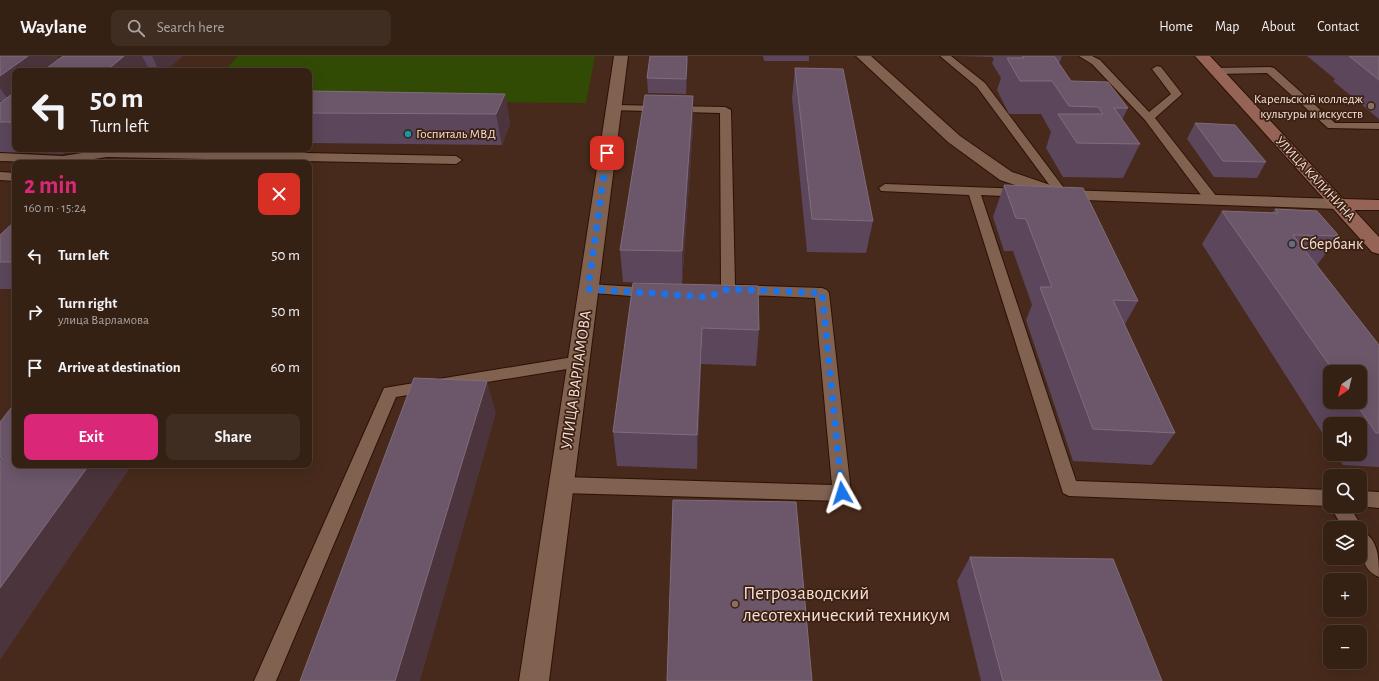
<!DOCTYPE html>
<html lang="en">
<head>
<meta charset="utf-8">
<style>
  :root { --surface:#352014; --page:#402d22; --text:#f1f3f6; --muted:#aaa3a0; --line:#4f3e34; --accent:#db2777 }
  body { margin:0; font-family:"Alegreya Sans",sans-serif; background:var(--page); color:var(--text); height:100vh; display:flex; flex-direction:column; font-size:15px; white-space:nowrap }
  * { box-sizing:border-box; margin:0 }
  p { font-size:13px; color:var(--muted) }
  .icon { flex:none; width:22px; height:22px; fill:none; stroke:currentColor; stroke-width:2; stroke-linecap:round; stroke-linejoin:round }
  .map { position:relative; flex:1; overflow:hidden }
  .details { position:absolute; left:12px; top:104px; width:300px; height:308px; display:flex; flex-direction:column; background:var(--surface); border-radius:8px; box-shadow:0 4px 16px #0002,0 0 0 1px var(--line) }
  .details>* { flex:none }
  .banner { position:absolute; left:12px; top:12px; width:300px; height:84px; border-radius:8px; box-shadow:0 4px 16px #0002,0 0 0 1px var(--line); background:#352014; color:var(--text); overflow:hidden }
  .needle { width:26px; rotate:215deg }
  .tools { position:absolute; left:1323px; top:309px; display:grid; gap:8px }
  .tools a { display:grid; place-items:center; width:44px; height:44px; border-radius:8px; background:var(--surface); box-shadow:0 4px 16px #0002,0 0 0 1px var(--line); font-size:20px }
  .pin { position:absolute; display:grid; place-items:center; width:34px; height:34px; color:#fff; margin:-17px; border-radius:8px; box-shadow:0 2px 6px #0006 }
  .me { position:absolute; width:44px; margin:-22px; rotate:354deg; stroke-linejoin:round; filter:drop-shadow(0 0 3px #0008) }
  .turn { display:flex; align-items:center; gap:14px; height:84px; padding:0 12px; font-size:18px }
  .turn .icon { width:52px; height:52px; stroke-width:2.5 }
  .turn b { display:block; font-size:28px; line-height:34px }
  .round { display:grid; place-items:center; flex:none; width:42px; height:42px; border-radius:8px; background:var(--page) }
  .overview { display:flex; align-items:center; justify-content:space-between; height:68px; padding:0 12px }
  h1 { font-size:24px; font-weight:700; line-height:30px; color:var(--accent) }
  .action { display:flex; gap:8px; margin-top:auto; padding:8px 12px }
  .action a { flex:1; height:46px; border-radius:8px; background:var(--accent); color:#fff; font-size:16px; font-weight:700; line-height:46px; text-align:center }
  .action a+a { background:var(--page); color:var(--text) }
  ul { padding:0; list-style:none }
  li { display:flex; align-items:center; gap:12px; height:56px; padding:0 12px }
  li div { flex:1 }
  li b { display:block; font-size:15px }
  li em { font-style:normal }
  header { display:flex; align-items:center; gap:24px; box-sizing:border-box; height:56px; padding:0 20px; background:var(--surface); border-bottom:1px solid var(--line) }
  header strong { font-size:19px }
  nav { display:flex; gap:22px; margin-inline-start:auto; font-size:14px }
  .search { width:280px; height:36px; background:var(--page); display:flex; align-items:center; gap:10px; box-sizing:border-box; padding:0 14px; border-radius:8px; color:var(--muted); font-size:15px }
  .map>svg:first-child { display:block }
</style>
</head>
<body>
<header>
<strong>Waylane</strong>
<div class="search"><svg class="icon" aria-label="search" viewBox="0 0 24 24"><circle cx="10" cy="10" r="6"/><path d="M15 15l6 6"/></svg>Search here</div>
<nav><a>Home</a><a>Map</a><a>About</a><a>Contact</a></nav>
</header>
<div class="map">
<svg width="1379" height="625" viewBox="0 0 1379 625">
  <rect width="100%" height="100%" fill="#472a1b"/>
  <path fill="#314b04" d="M238,0H595L586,47L309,44V15H224Z"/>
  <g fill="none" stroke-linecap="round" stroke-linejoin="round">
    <defs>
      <path id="lane" d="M940,0H951L985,27L1067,136L1069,139L1067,142H1059L977,31Z
        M1079,0H1092L1100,4L1149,56L1171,38L1152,13L1157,10L1161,11L1182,38L1155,62L1217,141L1218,144L1217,147H1207L1145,64L1092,8Z
        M1270,11L1274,12L1335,67H1379V73L1328,72L1267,17L1215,18L1210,15L1215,12Z
        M614,49L725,51L731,54L735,229L822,232L827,234L829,237L851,437L849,442L842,445L562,437L556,434L553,429L556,424L562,421L832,429L815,242L728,238L723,236L721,233L720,57L610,54L609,52L610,50Z
        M107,93L456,100L462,104L456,108L107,101L67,107L0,105V97L63,100Z
        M0,116L15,117V125L0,124Z
        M885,128L1023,133L1029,137L1023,141L981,139L1076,425L1330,434V450H1349L1363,472L1361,475C1379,482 1379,504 1379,521C1359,513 1360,490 1360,472H1343L1330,450L1069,440L1063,437L969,139L881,135L879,132Z
        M588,228L654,232L659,234L661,237L659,240L654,242L583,236L581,233L583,230Z
        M579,300L585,302L587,306L585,310L396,341L276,625H254L384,332Z
        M1360,435L1379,436V452L1358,450H1360Z"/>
      <path id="street" d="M614,0H628L549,625H519Z
        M856,0H871L960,80L1012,116L1065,134L1338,143L1344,144L1347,148L1344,152L1338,153L1057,143L1000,124L948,86Z"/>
      <path id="secondary" d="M1195,0H1210L1343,143L1379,144V154H1354L1379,181V198L1372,196Z"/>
    </defs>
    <use href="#lane" stroke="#2c1204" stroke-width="2"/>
    <use href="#street" stroke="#2c1204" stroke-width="2"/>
    <use href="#secondary" stroke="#2c1204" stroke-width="2"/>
    <use href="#lane" fill="#816150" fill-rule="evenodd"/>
    <use href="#street" fill="#816150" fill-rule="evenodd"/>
    <use href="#secondary" fill="#966456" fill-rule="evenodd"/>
  </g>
  <path fill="#5b465c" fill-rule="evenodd" d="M0,0H57L59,3L63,0H182L166,15H15V93H69L63,98L0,96V47L4,45H0Z
    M650,0H688L686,38L648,37L647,22Z
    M763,0H809V5H764Z
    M960,0H1062L1059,8L1071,25L1128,52L1122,64L1140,88L1123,122L1063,121L1046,92L1051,76L1041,58H1009L997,34L1001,22L992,7L994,3L992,1Z
    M1307,0H1379V63L1333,25L1335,23Z
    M795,12L873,165L866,197L807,196L792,42Z
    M309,35L505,38L510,68L502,89L309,87Z
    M693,40V71L682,228L623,226L620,194Z
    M1195,67L1266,106L1257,122L1214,121L1187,83Z
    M1004,129L1138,245L1125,268L1175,377L1152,409L1073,405L1026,264L1032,249L1013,195H1004L993,161Z
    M1275,153L1339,180L1317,209L1379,289V411L1343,409L1336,398H1360V368H1330V389L1202,188L1222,155L1272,157ZM1330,316H1360V346H1330Z
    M15,165V233H0V179Z
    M633,227L759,274L756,310L701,308L697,413L617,410L613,376Z
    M970,501L1162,625H981L957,525Z"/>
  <path fill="#4c343d" d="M28,0H57L61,6L49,15H15V40L9,45L0,32V20Z
    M124,0H142L150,15H106Z
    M152,0H182L166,15H159Z
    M687,0H688L686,38V23Z
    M505,38L510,68L502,89L496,58Z
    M693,40V71L682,228V195Z
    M59,93H69L63,98Z
    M702,272L701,308L697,413V379Z
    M487,325L496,357L420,625H395Z
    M89,409H132L0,604V532Z"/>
  <path fill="#6c5669" stroke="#816c7b" d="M0,0H28L0,20Z
    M63,0H124L106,15H43Z
    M650,0H687L686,23L647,22Z
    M1022,0H1054L1071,25L1108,26L1128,52H1114L1140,88L1077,87L1058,58H1103L1098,51L1069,50L1052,25H1020L1007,2H1024Z
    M1349,0H1379V24Z
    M795,12L843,13L873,165L812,163Z
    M309,35L505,38L496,58L309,57Z
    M15,36V66H0V47Z
    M645,39L693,40L682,195L620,194Z
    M1195,67L1235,69L1266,106L1223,105Z
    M1004,129L1083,132L1138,245L1113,244L1175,377L1093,373L1040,231H1052L1026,163L1016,162Z
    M1275,153L1317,155L1339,180L1293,179L1379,289V377H1376L1355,346H1360V316H1334L1222,155L1278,157Z
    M15,165V206H0V179Z
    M633,227L758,230L759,274L702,272L697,379L613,376Z
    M414,322L487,325L395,625H300Z
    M15,347V409H89L0,532V405L2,402H0V366Z
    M673,444L796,446L812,625H667Z
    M970,501L1113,503L1162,625H1003Z"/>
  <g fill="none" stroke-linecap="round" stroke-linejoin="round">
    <path stroke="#1a73e8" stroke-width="7" stroke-dasharray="0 12.6" d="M607,97L588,233L708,241L728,233L822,237L842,437"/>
  </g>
  <g fill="#8d6e63" stroke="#3c2011" stroke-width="1.5">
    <circle cx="1371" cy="50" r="4"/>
    <circle cx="735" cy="548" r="4"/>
  </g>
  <circle fill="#0f9aa8" stroke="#3c2011" stroke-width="1.5" cx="408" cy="78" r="4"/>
  <circle fill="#5c6f8a" stroke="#3c2011" stroke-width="1.5" cx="1292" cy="188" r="4"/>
  <g text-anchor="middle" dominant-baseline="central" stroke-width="3.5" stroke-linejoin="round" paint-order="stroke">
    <g font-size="13" fill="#f4e0d7" stroke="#3c2011" text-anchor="end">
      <text x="1363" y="43">Карельский колледж<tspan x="1363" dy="15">культуры и искусств</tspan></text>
      <text x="416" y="78" text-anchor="start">Госпиталь МВД</text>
    </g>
    <g font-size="13" fill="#f4e0d7" stroke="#3c2011">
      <text transform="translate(1315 123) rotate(47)">УЛИЦА КАЛИНИНА</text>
    </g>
    <g font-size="16" fill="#f4e0d7" stroke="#3c2011" text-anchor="start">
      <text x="1300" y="188">Сбербанк</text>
    </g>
    <g font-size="16" fill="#f4e0d7" stroke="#3c2011">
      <text transform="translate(576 324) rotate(-82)">УЛИЦА ВАРЛАМОВА</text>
    </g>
    <g font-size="19" fill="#f4e0d7" stroke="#3c2011" text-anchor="start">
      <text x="743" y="537">Петрозаводский<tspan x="743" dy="22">лесотехнический техникум</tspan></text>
    </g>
  </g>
</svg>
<div class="tools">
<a><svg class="needle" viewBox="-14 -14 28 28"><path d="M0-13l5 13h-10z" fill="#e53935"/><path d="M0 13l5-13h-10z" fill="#aaa3a0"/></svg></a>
<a><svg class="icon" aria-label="sound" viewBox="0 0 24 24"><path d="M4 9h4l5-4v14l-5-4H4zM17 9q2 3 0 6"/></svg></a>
<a><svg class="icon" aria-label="search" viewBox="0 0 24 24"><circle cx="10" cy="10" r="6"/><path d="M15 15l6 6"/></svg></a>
<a><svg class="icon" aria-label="layers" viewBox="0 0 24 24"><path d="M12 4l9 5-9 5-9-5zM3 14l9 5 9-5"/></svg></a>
<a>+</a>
<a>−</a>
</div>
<div class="pin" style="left:607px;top:97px;background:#d93025"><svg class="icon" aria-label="arrive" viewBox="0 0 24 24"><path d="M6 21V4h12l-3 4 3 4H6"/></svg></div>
<svg class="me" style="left:842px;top:437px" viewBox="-20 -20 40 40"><path d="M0-17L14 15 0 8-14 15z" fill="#1a73e8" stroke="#fff" stroke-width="4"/></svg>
<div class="banner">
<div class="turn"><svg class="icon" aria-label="left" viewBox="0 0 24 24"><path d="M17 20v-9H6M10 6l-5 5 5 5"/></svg><div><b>50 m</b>Turn left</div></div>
</div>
<section class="details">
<div class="overview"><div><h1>2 min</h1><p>160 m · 15:24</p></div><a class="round" style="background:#d93025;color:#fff"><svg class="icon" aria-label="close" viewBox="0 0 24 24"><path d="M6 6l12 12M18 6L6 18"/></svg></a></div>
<ul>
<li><svg class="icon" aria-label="left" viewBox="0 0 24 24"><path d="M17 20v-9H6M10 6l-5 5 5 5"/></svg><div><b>Turn left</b></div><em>50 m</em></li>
<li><svg class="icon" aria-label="right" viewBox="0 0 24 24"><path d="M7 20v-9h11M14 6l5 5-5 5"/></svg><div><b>Turn right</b><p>улица Варламова</p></div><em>50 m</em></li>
<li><svg class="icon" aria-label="arrive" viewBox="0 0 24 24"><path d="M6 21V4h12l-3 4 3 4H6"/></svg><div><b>Arrive at destination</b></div><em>60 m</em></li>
</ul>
<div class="action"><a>Exit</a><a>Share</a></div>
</section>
</div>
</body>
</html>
